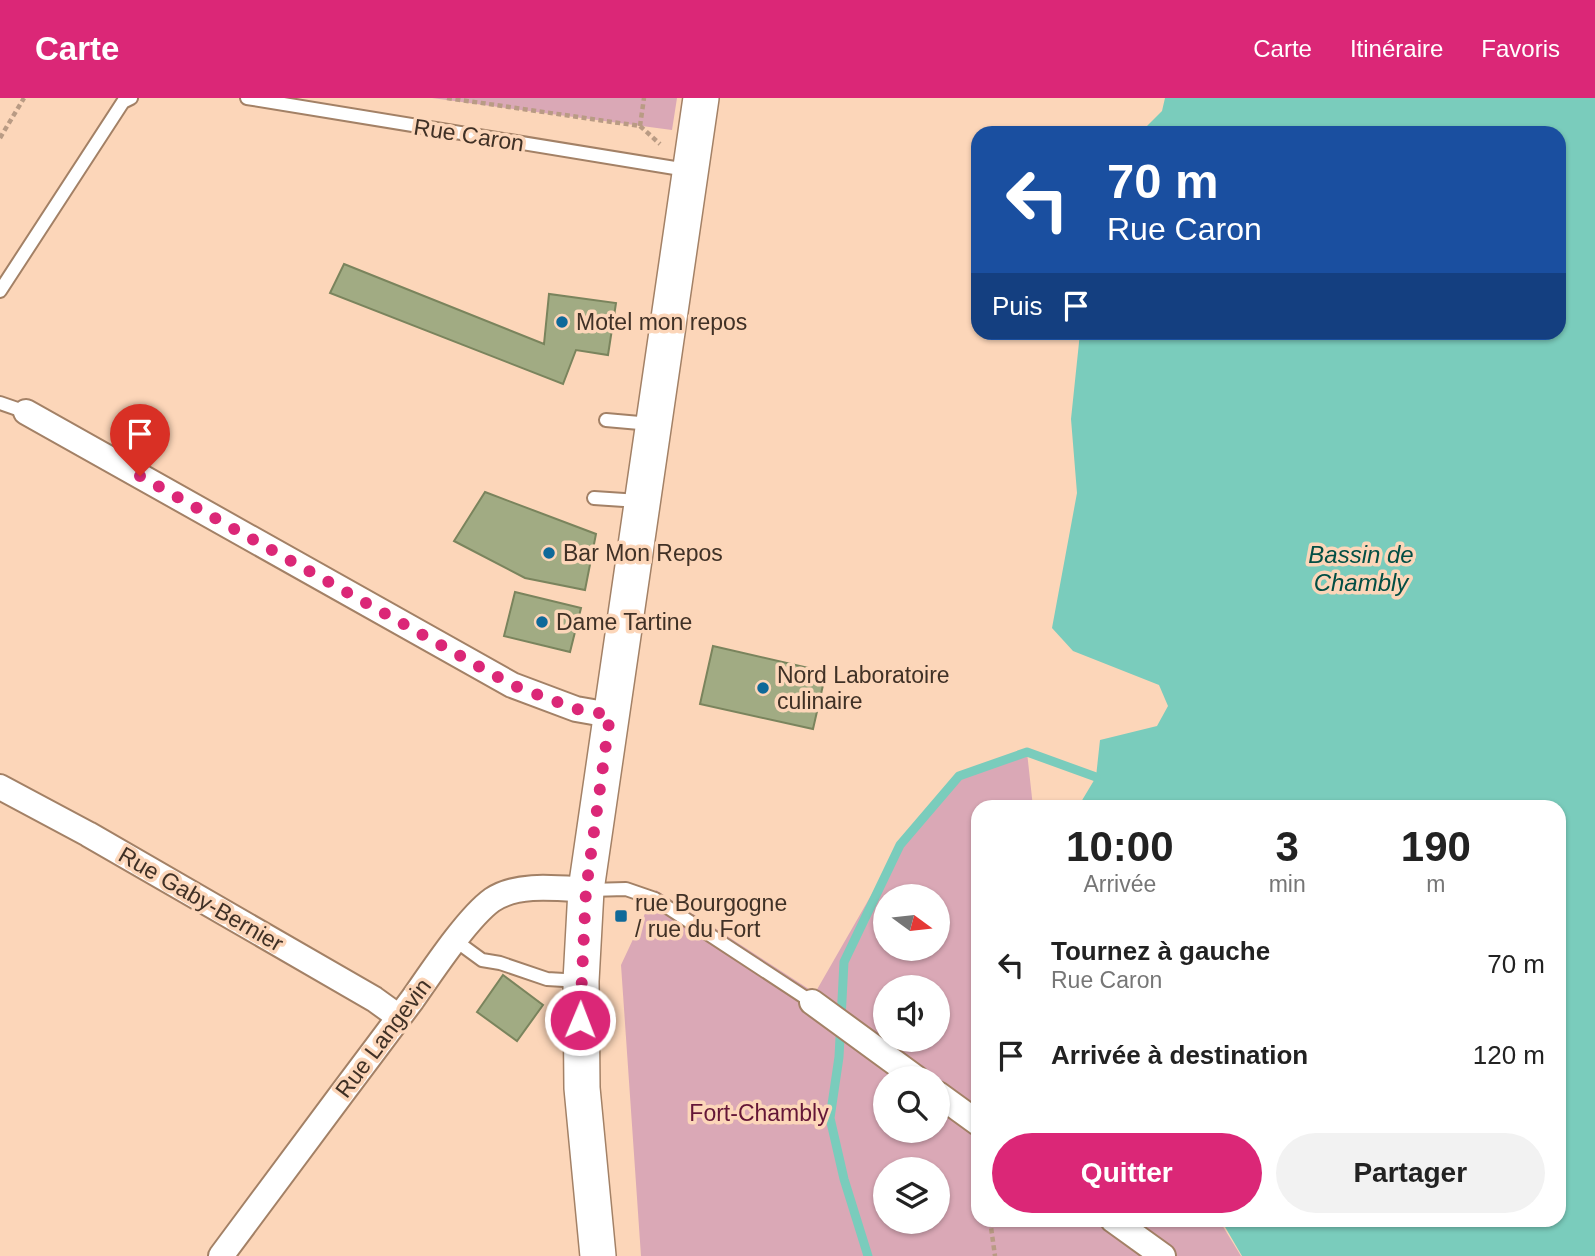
<!DOCTYPE html>
<html lang="fr">
<head>
<meta charset="utf-8">
<style>
  :root { --surface:#fff; --page:#f2f2f2; --text:#222; --muted:#767676; --accent:#db2777 }
  body { margin:0; font-family:Helvetica,sans-serif; background:var(--page); color:var(--text); height:100vh; display:flex; flex-direction:column; font-size:26px; white-space:nowrap }
  * { box-sizing:border-box; margin:0 }
  p { font-size:23px; color:var(--muted) }
  .icon { flex:none; width:38px; height:38px; fill:none; stroke:currentColor; stroke-width:2; stroke-linecap:round; stroke-linejoin:round }
  .map { position:relative; flex:1; overflow:hidden }
  .side { position:absolute; left:971px; top:702px; width:595px; height:427px; display:flex; flex-direction:column; background:var(--surface); border-radius:21px; box-shadow:0 2px 5px #0004 }
  .side>* { flex:none }
  .top-card { position:absolute; left:971px; top:28px; width:595px; height:214px; border-radius:21px; box-shadow:0 2px 5px #0004; background:#1a4fa0; color:#fff; overflow:hidden }
  .needle { width:46px; rotate:105deg }
  .tools { position:absolute; left:873px; top:786px; display:grid; gap:14px }
  .tools a { display:grid; place-items:center; width:77px; height:77px; border-radius:50%; background:var(--surface); box-shadow:0 2px 5px #0004; font-size:35px }
  .pin { position:absolute; display:grid; place-items:center; width:60px; height:60px; color:#fff; margin:-72px -30px; border-radius:50% 50% 50% 0; rotate:-45deg; box-shadow:0 0 7px #0007 }
  .pin .icon { rotate:45deg }
  .me { position:absolute; width:77px; margin:-38px; rotate:1deg; stroke-linejoin:round; filter:drop-shadow(0 0 5px #0008) }
  .turn { display:flex; align-items:center; gap:24px; height:147px; padding:0 21px; font-size:32px }
  .turn .icon { width:91px; height:91px; stroke-width:2.5 }
  .turn b { display:block; font-size:49px; line-height:60px }
  .then { display:flex; align-items:center; height:66px; padding:0 21px; background:#0003; gap:14px; font-size:26px }
  .eta { display:flex; justify-content:space-evenly; align-items:center; height:119px; text-align:center }
  .eta b { font-size:42px; font-weight:600; line-height:49px }
  .primary-button { display:flex; gap:14px; margin-top:auto; padding:14px 21px }
  .primary-button a { flex:1; height:80px; border-radius:42px; background:var(--accent); color:#fff; font-size:28px; font-weight:600; line-height:80px; text-align:center }
  .primary-button a+a { background:var(--page); color:var(--text) }
  ul { padding:0; list-style:none }
  li { display:flex; align-items:center; gap:21px; height:91px; padding:0 21px }
  li div { flex:1 }
  li b { display:block; font-size:26px }
  li em { font-style:normal }
  header { display:flex; align-items:center; gap:42px; box-sizing:border-box; height:98px; padding:0 35px; background:var(--accent); color:#fff }
  header strong { font-size:33px }
  nav { display:flex; gap:38px; margin-inline-start:auto; font-size:24px }
  .map>svg:first-child { display:block }
</style>
</head>
<body>
<header>
<strong>Carte</strong>
<nav><a>Carte</a><a>Itinéraire</a><a>Favoris</a></nav>
</header>
<div class="map">
<svg width="1595" height="1158" viewBox="0 0 1595 1158">
  <rect width="100%" height="100%" fill="#fcd6b9"/>
  <path fill="#daa8b6" fill-rule="evenodd" d="M432,0H677L672,32Z
    M1027,654L1033,709H978V1122H1219L1241,1158H641L621,867L656,792L815,895L900,747L959,678ZM886,798H938V850H886ZM886,889H938V942H886ZM886,980H938V1032H886ZM886,1071H938V1124H886Z"/>
  <path fill="#7accbc" d="M1165,0H1595V1158H1242L1221,1122H1559V709H1078L1096,679L1100,642L1157,628L1168,608L1159,587L1073,553L1052,530L1077,395L1071,321L1080,235L1559,234V35H1140L1162,13Z"/>
  <g fill="none" stroke-linecap="round" stroke-linejoin="round">
    <path stroke="#7accbc" stroke-width="9" d="M868,1158L844,1081L830,1020L839,959L844,864L900,747L959,678L1027,654L1096,679"/>
  </g>
  <path fill="#a1ab83" stroke="#7a845d" stroke-width="2" d="M344,166L544,246L549,196L616,205L608,257L576,252L563,286L330,195Z
    M485,394L596,436L585,492L525,480L454,443Z
    M515,494L581,510L570,554L504,538Z
    M713,548L826,574L813,631L700,606Z
    M503,877L543,907L517,943L477,914Z"/>
  <g fill="none" stroke-linecap="round" stroke-linejoin="round">
    <defs>
      <path id="lane" d="M247,0L687,72
        M0,193L123,4L131,0
        M0,305L26,314
        M606,322L651,326
        M594,400L639,403
        M589,792L626,791L655,801L812,904
        M456,843L482,862L500,865L547,881L581,883"/>
      <path id="street" d="M26,314L512,587L576,611L610,617
        M0,689L88,736L374,901L399,919
        M812,904L916,980
        M938,996L978,1025
        M1113,1122L1163,1158
        M221,1158C284,1073 348,987 412,902C431,875 467,820 492,802C517,785 556,790 586,792"/>
      <path id="secondary" d="M598,1158L582,990L581,883L586,792L701,0"/>
    </defs>
    <use href="#lane" stroke="#a38166" stroke-width="16"/>
    <use href="#street" stroke="#a38166" stroke-width="28"/>
    <use href="#secondary" stroke="#a38166" stroke-width="38"/>
    <path stroke="#b99b84" stroke-width="4.5" stroke-dasharray="5 3.5" stroke-linecap="butt" d="M447,0L640,28
      M640,28L660,46
      M640,28L644,0
      M0,40L24,0
      M990,1122L995,1158"/>
    <use href="#lane" stroke="#fff" stroke-width="12"/>
    <use href="#street" stroke="#fff" stroke-width="24"/>
    <use href="#secondary" stroke="#fff" stroke-width="35"/>
  </g>
  <g fill="none" stroke-linecap="round" stroke-linejoin="round">
    <path stroke="#db2777" stroke-width="12" stroke-dasharray="0 21.6" d="M140,378L512,587L576,611L610,617L586,792L580,922"/>
  </g>
  <g fill="#0f6999" stroke="#fcd6b9" stroke-width="2.5">
    <circle cx="562" cy="224" r="7"/>
    <circle cx="549" cy="455" r="7"/>
    <circle cx="542" cy="524" r="7"/>
    <circle cx="763" cy="590" r="7"/>
    <rect x="614" y="811" width="14" height="14" rx="3.5"/>
  </g>
  <g text-anchor="middle" dominant-baseline="central" stroke-width="7" stroke-linejoin="round" paint-order="stroke">
    <g font-size="23" fill="#403126" stroke="#fcd6b9">
      <text transform="translate(469 37) rotate(9)">Rue Caron</text>
      <text transform="translate(201 801) rotate(30)">Rue Gaby-Bernier</text>
      <text transform="translate(383 940) rotate(-53)">Rue Langevin</text>
    </g>
    <g font-size="23" fill="#403126" stroke="#fcd6b9" text-anchor="start">
      <text x="576" y="224">Motel mon repos</text>
      <text x="563" y="455">Bar Mon Repos</text>
      <text x="556" y="524">Dame Tartine</text>
      <text x="777" y="577">Nord Laboratoire<tspan x="777" dy="26">culinaire</tspan></text>
      <text x="635" y="805">rue Bourgogne<tspan x="635" dy="26">/ rue du Fort</tspan></text>
    </g>
    <g font-size="23" fill="#641637" stroke="#fcd6b9">
      <text x="759" y="1015">Fort-Chambly</text>
    </g>
    <g font-size="24" font-style="italic" fill="#024e44" stroke="#fcd6b9">
      <text x="1361" y="456">Bassin de<tspan x="1361" dy="28">Chambly</tspan></text>
    </g>
  </g>
</svg>
<div class="tools">
<a><svg class="needle" viewBox="-14 -14 28 28"><path d="M0-13l5 13h-10z" fill="#e53935"/><path d="M0 13l5-13h-10z" fill="#767676"/></svg></a>
<a><svg class="icon" aria-label="sound" viewBox="0 0 24 24"><path d="M4 9h4l5-4v14l-5-4H4zM17 9q2 3 0 6"/></svg></a>
<a><svg class="icon" aria-label="search" viewBox="0 0 24 24"><circle cx="10" cy="10" r="6"/><path d="M15 15l6 6"/></svg></a>
<a><svg class="icon" aria-label="layers" viewBox="0 0 24 24"><path d="M12 4l9 5-9 5-9-5zM3 14l9 5 9-5"/></svg></a>
</div>
<div class="pin" style="left:140px;top:378px;background:#d93025"><svg class="icon" aria-label="arrive" viewBox="0 0 24 24"><path d="M6 21V4h12l-3 4 3 4H6"/></svg></div>
<svg class="me" style="left:580px;top:922px" viewBox="-20 -20 40 40"><circle r="17" fill="#db2777" stroke="#fff" stroke-width="3"/><path d="M0-11L8 9 0 5-8 9z" fill="#fff"/></svg>
<div class="top-card">
<div class="turn"><svg class="icon" aria-label="left" viewBox="0 0 24 24"><path d="M17 20v-9H6M10 6l-5 5 5 5"/></svg><div><b>70 m</b>Rue Caron</div></div>
<div class="then">Puis<svg class="icon" aria-label="arrive" viewBox="0 0 24 24"><path d="M6 21V4h12l-3 4 3 4H6"/></svg></div>
</div>
<section class="side">
<div class="eta">
<div><b>10:00</b><p>Arrivée</p></div>
<div><b>3</b><p>min</p></div>
<div><b>190</b><p>m</p></div>
</div>
<ul>
<li><svg class="icon" aria-label="left" viewBox="0 0 24 24"><path d="M17 20v-9H6M10 6l-5 5 5 5"/></svg><div><b>Tournez à gauche</b><p>Rue Caron</p></div><em>70 m</em></li>
<li><svg class="icon" aria-label="arrive" viewBox="0 0 24 24"><path d="M6 21V4h12l-3 4 3 4H6"/></svg><div><b>Arrivée à destination</b></div><em>120 m</em></li>
</ul>
<div class="primary-button"><a>Quitter</a><a>Partager</a></div>
</section>
</div>
</body>
</html>
